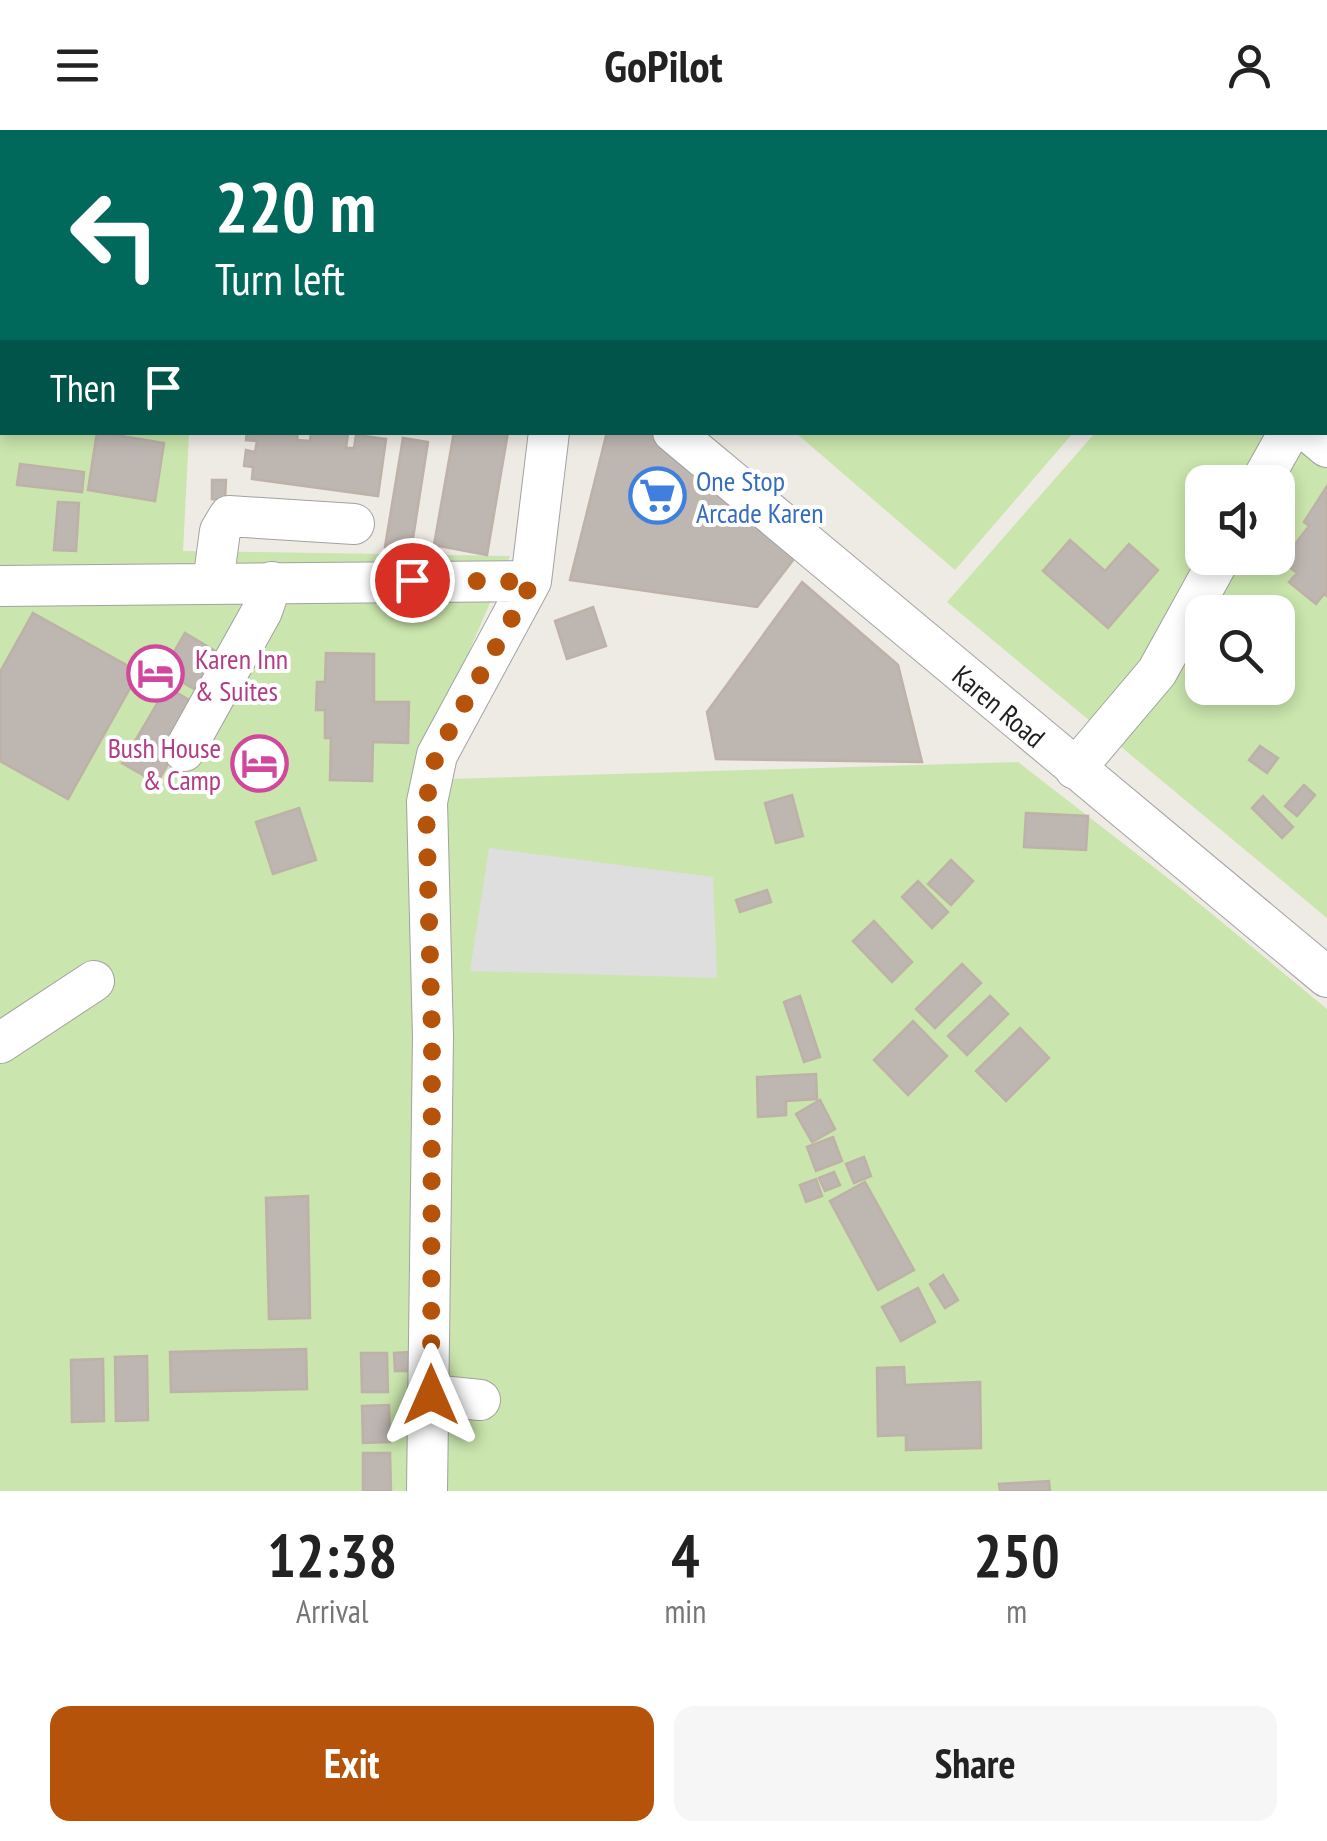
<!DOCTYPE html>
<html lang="en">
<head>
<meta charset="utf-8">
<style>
  :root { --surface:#fff; --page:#f6f6f6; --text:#222; --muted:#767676; --accent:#b45309 }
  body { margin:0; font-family:"PT Sans Narrow",sans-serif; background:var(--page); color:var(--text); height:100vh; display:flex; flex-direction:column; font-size:38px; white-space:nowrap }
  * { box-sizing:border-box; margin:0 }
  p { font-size:32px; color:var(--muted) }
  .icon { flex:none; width:55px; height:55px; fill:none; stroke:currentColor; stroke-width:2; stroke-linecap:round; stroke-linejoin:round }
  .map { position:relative; height:1361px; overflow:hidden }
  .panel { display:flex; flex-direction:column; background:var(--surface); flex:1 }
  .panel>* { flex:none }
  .guide { position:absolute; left:0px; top:0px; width:1328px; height:305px; box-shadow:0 5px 15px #0003; background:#00695c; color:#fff; overflow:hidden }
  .buttons { position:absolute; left:1185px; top:335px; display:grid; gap:20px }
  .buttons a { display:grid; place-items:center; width:110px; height:110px; border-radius:20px; background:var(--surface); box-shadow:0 5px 15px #0003; font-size:50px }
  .pin { position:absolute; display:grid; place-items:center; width:85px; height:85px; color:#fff; margin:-42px; border:5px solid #fff; border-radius:50%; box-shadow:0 2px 10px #0007 }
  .me { position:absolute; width:110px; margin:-55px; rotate:0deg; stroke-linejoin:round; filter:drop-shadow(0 0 8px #0008) }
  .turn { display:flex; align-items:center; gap:35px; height:210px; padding:0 50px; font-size:45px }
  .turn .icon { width:130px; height:130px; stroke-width:2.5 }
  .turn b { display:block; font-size:70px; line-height:85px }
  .then { display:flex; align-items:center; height:95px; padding:0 50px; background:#0003; gap:20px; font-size:38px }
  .eta { display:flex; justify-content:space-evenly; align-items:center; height:170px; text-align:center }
  .eta b { font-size:60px; font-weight:700; line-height:70px }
  .action { display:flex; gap:20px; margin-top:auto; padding:20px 50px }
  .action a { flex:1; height:115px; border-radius:20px; background:var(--accent); color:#fff; font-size:40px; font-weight:700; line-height:115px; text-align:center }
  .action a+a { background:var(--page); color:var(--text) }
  header { display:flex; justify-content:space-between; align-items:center; height:130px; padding:0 50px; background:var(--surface); font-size:45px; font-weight:700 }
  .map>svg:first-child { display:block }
</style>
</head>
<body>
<header><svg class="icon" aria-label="menu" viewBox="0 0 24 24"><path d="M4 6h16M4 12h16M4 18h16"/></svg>GoPilot<svg class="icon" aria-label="person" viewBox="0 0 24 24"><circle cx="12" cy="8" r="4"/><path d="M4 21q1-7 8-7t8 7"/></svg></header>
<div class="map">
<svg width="1327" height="1361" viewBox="0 0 1327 1361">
  <rect width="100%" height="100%" fill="#eeeae4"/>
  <path fill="#cae5ad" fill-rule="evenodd" d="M729,0H1327V7L1325,10V2H726Z
    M1327,36V788L947,472L1095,303L1325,302ZM1202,352H1278V428H1202ZM1202,482H1278V558H1202Z
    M0,92L2,302L189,303L183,421L510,426L414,650L1018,632L1178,756L1327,879V1361H0Z
    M796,303H1073L955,440Z"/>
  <path fill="#dedede" d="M489,718L713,747L717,848L470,841Z"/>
  <path fill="#beb6b1" stroke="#beb1a8" stroke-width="2.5" d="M24,0H123L24,2Z
    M97,302L164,313L155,371L88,360Z
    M247,302H298L297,310L310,311L311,302L348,304L346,318H354L356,305L386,309L378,366L252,349L253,337L244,336L246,320L255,322L257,311L246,310Z
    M454,302H508L487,425L434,415Z
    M607,302H651L794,429L757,477L570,450Z
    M403,308L428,312L411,421L385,417Z
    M20,334L84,342L82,362L17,355Z
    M212,350H226L225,370L212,369Z
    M1327,356V466L1324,464L1316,474L1289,452L1297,443L1282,431L1309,396L1304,392Z
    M58,372L79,373L76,421L54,420Z
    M1070,410L1105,441L1129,414L1158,440L1108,498L1043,441Z
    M802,452L898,535L922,632L716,629L707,582Z
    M593,477L606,516L567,529L555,491Z
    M33,483L139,542L68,669L0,631V542Z
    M185,503L232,531L210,568L163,541Z
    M326,523L374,524V572H409L408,613L373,612L372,651L330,650L331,608H325V580H316L317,552H325Z
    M167,557L201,577L157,653L122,633Z
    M1260,616L1278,628L1267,643L1249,630Z
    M1304,655L1315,665L1297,686L1285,676Z
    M792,665L803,706L776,713L765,673Z
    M1263,666L1293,697L1282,708L1252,678Z
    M299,678L316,730L273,744L256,692Z
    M1026,683L1088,686L1086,720L1024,717Z
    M951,730L973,751L951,775L928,754Z
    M918,751L948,782L932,798L902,767Z
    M767,760L771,772L740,782L736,770Z
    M874,791L912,832L892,852L853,811Z
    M962,834L981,853L935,898L916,879Z
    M800,866L820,927L804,932L784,872Z
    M990,866L1008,884L967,925L948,906Z
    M913,891L947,926L908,965L874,930Z
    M1020,898L1049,928L1006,971L976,941Z
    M816,944L817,969L786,971V985L758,987L757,947Z
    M820,970L835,999L812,1012L796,984Z
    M833,1007L842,1031L816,1041L807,1017Z
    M864,1027L871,1046L854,1053L846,1034Z
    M834,1042L840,1055L825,1061L819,1048Z
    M816,1049L822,1066L806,1072L800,1055Z
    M865,1052L914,1140L878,1160L830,1071Z
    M308,1066L310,1188L269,1189L266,1068Z
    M943,1145L958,1170L945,1178L930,1154Z
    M918,1158L935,1192L901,1211L882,1177Z
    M306,1219L307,1259L171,1262L170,1222Z
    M410,1222L411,1241H395L394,1223Z
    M361,1223H387L388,1262H362Z
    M147,1226L148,1290L116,1291L115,1227Z
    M103,1229L104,1291L72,1292L71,1230Z
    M904,1237L905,1255L980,1252L981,1318L906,1320V1305L878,1306L877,1238Z
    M389,1275L390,1312L363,1313L362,1276Z
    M363,1323H390L391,1361H363Z
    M1049,1351L1050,1361H1000L999,1354Z"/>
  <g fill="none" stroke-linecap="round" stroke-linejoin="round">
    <defs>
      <path id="minor" d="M306,0L309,2
        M258,2L259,0
        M0,63H2
        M1325,257L1327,254
        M673,302L1327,847
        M1309,302L1327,317
        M1261,352L1289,302
        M213,453L220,401L229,386L354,394
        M0,456L531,451
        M184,621L262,481L272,452
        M1075,639L1157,542L1220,428
        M0,913L94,851
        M431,1265L480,1270
        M427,1361L433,907L427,672L437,625L531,451L549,302"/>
    </defs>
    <use href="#minor" stroke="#a2a2a2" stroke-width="42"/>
    <use href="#minor" stroke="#fff" stroke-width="40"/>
  </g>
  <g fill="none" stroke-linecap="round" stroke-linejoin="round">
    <path stroke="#b45309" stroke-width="18" stroke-dasharray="0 32.4" d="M412,450L532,452L436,625L426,672L432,907L431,1265"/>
  </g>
  <defs>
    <symbol id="supermarket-ring" viewBox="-11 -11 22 22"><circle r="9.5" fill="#fff" stroke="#3f7fe0" stroke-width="1.5"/><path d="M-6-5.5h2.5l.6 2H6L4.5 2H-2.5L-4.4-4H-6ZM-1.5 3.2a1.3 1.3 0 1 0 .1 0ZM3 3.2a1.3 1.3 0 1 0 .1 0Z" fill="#3f7fe0"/></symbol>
    <symbol id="hotel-ring" viewBox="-11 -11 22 22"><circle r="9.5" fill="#fff" stroke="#d1479c" stroke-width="1.5"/><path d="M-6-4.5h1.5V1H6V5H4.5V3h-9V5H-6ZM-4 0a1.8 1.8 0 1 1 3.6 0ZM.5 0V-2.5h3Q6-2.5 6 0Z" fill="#d1479c"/></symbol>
  </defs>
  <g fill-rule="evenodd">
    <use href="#supermarket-ring" x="626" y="334" width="63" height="63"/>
    <use href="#hotel-ring" x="124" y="512" width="63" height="63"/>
    <use href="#hotel-ring" x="228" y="602" width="63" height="63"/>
  </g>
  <g text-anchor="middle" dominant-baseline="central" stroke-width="8" stroke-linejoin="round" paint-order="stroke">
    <g font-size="28" fill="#366cbe" stroke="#fff" text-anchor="start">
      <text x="696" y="350">One Stop<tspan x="696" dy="32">Arcade Karen</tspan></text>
    </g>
    <g font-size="28" fill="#b23c85" stroke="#fff" text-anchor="start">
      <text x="195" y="528">Karen Inn<tspan x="195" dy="32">&amp; Suites</tspan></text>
      <text x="221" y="617" text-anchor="end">Bush House<tspan x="221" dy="32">&amp; Camp</tspan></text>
    </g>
    <g font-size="28" fill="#1e1e1e" stroke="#fff">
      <text transform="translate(999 576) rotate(40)">Karen Road</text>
    </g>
  </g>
</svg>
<div class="buttons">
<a><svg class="icon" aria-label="sound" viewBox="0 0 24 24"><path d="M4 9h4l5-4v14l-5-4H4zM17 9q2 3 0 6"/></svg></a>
<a><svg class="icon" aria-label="search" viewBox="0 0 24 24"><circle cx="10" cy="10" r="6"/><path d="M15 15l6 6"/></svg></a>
</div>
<div class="pin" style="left:412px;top:450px;background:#d93025"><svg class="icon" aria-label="arrive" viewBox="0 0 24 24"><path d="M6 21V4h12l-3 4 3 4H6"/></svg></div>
<svg class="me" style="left:431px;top:1265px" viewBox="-20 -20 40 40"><path d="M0-17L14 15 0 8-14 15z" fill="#b45309" stroke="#fff" stroke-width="4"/></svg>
<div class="guide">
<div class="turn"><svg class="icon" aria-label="left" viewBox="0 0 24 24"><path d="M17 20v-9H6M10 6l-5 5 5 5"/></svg><div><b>220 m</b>Turn left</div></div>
<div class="then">Then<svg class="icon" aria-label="arrive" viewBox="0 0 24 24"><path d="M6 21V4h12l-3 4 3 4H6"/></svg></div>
</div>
</div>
<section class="panel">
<div class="eta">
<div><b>12:38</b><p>Arrival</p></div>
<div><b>4</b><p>min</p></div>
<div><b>250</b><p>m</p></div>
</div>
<div class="action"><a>Exit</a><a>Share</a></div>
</section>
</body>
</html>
